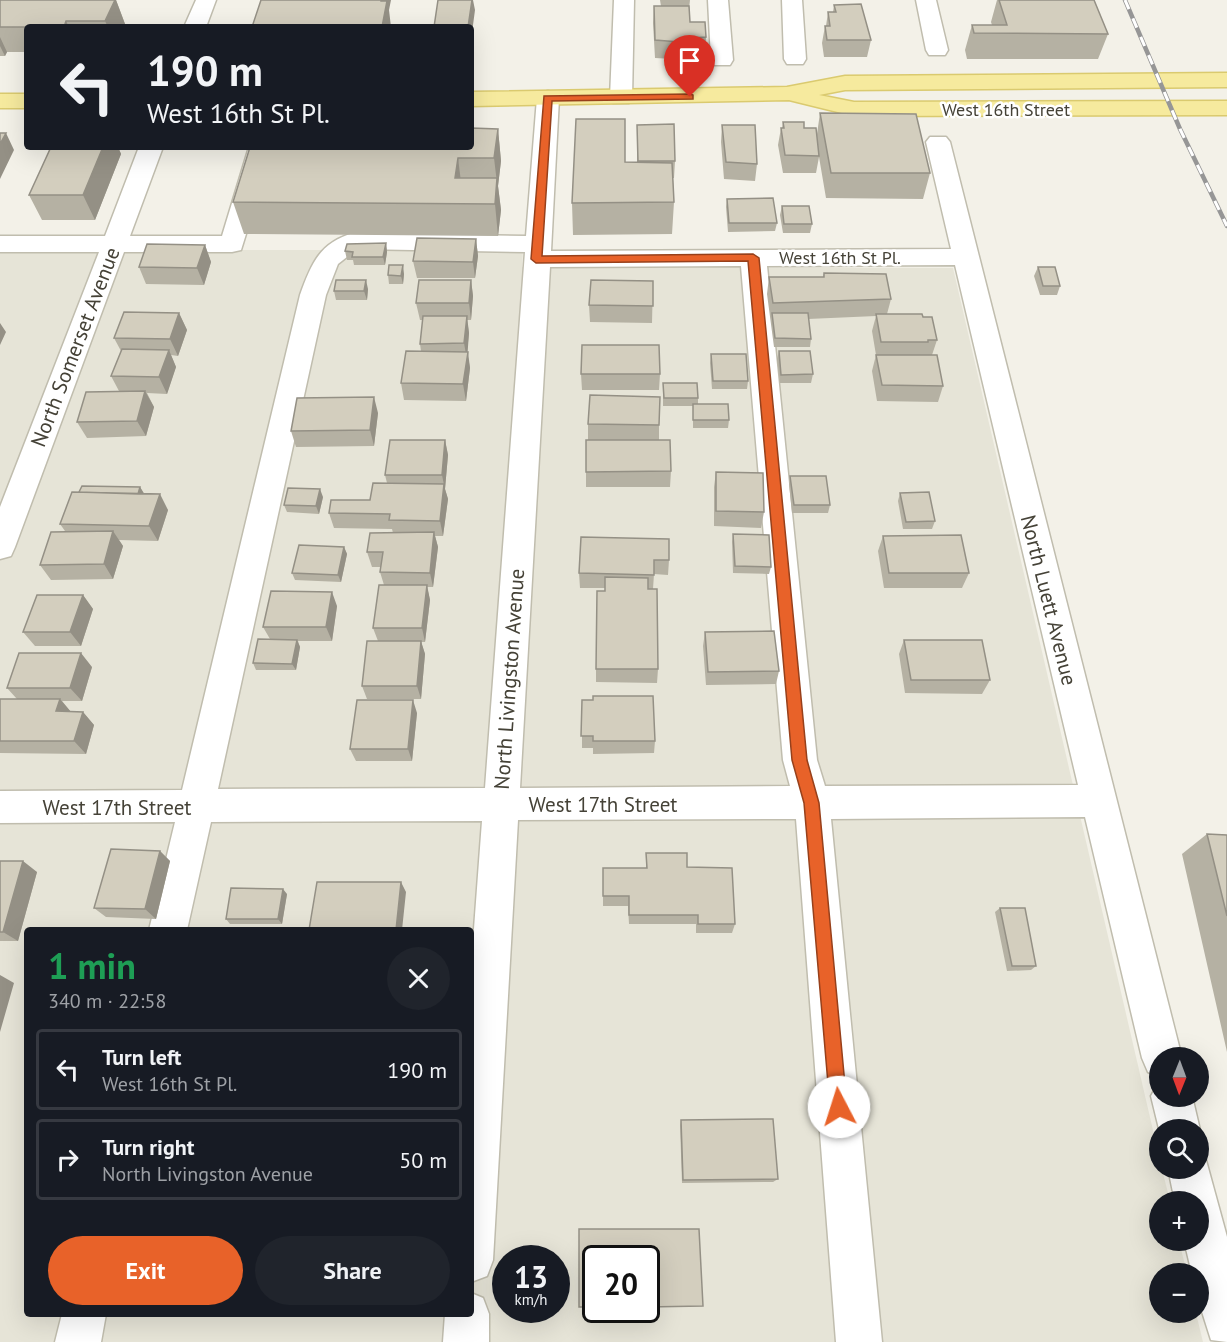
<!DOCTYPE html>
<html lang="en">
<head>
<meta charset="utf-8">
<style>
  :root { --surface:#171b24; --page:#20242c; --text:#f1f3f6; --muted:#9ea1a6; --line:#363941; --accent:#e86229 }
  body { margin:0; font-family:"PT Sans",sans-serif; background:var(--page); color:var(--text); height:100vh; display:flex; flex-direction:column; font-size:22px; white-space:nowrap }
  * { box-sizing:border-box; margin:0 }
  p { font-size:20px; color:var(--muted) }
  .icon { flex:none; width:33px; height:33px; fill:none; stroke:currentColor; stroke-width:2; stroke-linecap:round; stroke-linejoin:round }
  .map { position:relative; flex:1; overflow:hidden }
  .drawer { position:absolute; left:24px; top:927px; width:450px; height:390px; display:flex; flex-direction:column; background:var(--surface); border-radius:6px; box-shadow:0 6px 24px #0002 }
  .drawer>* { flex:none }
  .guide { position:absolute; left:24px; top:24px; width:450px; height:126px; border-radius:6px; box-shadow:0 6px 24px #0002; background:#171b24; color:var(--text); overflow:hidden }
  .needle { width:39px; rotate:181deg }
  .tools { position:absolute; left:1149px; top:1047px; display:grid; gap:12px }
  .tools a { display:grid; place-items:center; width:60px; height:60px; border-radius:50%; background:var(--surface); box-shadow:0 6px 24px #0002; font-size:30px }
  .speed { position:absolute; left:492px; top:1245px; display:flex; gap:12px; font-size:30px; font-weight:700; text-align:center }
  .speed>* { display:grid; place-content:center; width:78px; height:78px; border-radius:50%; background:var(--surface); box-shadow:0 6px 24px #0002; line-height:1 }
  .speed small { font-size:15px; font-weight:400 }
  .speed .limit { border:3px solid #111; border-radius:9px; background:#fff; color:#111 }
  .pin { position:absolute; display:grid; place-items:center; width:51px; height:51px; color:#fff; margin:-62px -26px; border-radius:50% 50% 50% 0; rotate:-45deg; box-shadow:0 0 6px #0007 }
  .pin .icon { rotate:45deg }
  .me { position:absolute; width:66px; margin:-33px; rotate:355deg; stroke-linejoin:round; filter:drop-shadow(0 0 4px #0008) }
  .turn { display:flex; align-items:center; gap:21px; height:126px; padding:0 24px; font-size:27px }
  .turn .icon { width:78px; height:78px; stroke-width:2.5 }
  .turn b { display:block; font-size:42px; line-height:51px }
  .round { display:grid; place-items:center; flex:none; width:63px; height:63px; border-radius:32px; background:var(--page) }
  .overview { display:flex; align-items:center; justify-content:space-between; height:102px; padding:0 24px }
  h1 { font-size:36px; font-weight:800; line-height:45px; color:#1e9e55 }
  .primary-button { display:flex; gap:12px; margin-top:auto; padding:12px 24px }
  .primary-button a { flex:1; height:69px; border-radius:36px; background:var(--accent); color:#fff; font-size:24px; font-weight:800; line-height:69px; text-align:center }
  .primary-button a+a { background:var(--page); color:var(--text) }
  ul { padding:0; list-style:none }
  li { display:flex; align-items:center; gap:18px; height:81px; margin:0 12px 9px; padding:0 12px; border:3px solid var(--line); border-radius:6px }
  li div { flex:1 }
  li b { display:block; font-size:22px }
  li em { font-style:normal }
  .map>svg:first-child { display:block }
</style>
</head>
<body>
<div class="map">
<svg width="1227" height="1342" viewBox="0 0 1227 1342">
  <rect width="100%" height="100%" fill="#f3f1e8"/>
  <path fill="#e6e4d7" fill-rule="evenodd" d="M0,250H523L522,267L953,268L1159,1156L1160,1168L1162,1169L1170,1201L1160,1202V1240L1179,1241L1187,1273L1160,1274V1312L1196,1313L1203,1342H0ZM27,930H471V1314H27ZM506,1258H556V1310H506ZM596,1258H646V1310H596Z"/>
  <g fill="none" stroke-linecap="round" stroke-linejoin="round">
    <defs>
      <path id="minor" d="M196,0H216L206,27H184Z
        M614,0H634L632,98L629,103H613L610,98Z
        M708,0H728L733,60L730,65H714L711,60Z
        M782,0H802L806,59L803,64H787L784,59Z
        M916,0H936L948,50L945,55H929L926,50Z
        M548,91L556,93L559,98L551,251L951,249L926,142L930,137H946L950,142L1182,1058H1160V1077L1148,1072L1142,1058L1085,817L831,819L882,1342H836L796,819L518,820L493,1260L487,1276L471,1282V969L482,821L211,822L187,930H149L175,822L0,823V791L182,790L300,295C311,264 320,242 354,233L526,236L537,98L540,93ZM357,249L525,252L485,788L218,789L326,295L338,264ZM955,265L1078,785L825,786L817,760L767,266ZM741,266L783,760L790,786L520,788L550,267Z
        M139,147H163L130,236H222L249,147H273L241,250L232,252H124L15,547L11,556L0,559V507L99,252H0V236H105Z
        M1160,1080V1096H1192L1200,1130L1198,1133V1130H1160V1133L1151,1096Z
        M1198,1151L1204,1153L1227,1237V1342L1211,1340L1198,1299V1274H1192L1184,1240H1198V1202H1175L1168,1168H1198Z
        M471,1293L483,1298L489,1314V1342H443L445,1314H471Z
        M62,1314H106L101,1342H55Z"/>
      <path id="major" d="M1227,73V87L845,90L819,95L854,102L1227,101V115L854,116L789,100L471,106V92L787,87L845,76Z
        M0,94H27V108H0Z"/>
    </defs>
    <use href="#minor" stroke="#c0bdae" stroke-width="3"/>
    <use href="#major" stroke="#daca6f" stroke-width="3"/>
    <use href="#minor" fill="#fff" fill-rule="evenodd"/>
    <use href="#major" fill="#f6ea9e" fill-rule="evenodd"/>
    <defs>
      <path id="rail" d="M1125,0L1180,129L1227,226"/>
    </defs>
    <use href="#rail" stroke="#969696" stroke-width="4.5"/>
    <use href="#rail" stroke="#fff" stroke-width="3" stroke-dasharray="10" stroke-linecap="butt"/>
  </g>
  <path fill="#b5b1a3" d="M0,0H116L125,24L124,27H27V52H7L5,56H0Z
    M660,0H690L689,9L690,22L706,37L705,54L691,55V60L655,58L653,23L654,6H661Z
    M997,0H1094L1108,34L1098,59H967L965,50L972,25H992L991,22Z
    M834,5L871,40L867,57H824L822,43L825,26H826L828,12H833Z
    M820,113L930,173L923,199L826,198L819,157L816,173H783L778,145L781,128H782L783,122L804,128L817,134Z
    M637,125L675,161L674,178H673L674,202L672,234L573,235L572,203L625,162L637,163Z
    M722,125L757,164L755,181L724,179L721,142Z
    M498,129L501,161L498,186L501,210L498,236L244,234L233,202Z
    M51,147H118L121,154L95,220H42L29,195Z
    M727,199L777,223L775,231L728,232L726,207Z
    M782,206L812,224L810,233H783L780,215Z
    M476,239L478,256L475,278H417L413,261Z
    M386,243L387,252L385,265H354L353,260H347L345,251Z
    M205,245L211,262L204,285L146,284L139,267Z
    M1038,267L1060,286L1057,295H1040L1034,276Z
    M824,273L891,299L887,314L923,317L937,340L932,355L943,386L938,402L877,401L872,371L876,355L872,331L876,316L808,319L811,339L810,347H774L767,294L769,277H823Z
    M404,274L403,284H389L388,275Z
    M471,280L473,296L471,320H467L469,333L467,352L470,368L466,401L404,400L401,383L421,351L420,344L423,320H420L416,303Z
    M653,281L652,323L590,322L589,305Z
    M368,289L367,300H336L334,291Z
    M179,313L187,330L178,356L171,355L176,367L167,394L147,393L154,407L146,436L87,438L77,422L119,391L111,376L121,351L114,338Z
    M779,351L813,374L811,383H780L777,359Z
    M711,354L748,381L747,389H712L710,363Z
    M581,374H660L659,390H582Z
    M663,383L698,398V404L729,420L728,428H693V406H663Z
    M378,413L374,446L296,447L291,431Z
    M588,424L659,425V440L671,471L670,487H586V472L588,440Z
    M445,440L448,455L445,489L448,499L443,536H435L438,547L433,587H427L430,600L425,642H421L425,654L421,699H367L362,686L378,641L373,628L384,585L380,572L381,567H372L367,552L393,533L392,529L334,528L329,513L370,500L387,483L385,475Z
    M716,472L764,512L761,528L714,526V487Z
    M790,476L830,505L828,513H792L789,484Z
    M140,487L144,494L168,510L158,541L119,540L123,546L113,579L51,580L40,565L65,531L60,524L79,492Z
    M900,493L935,521L932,529H903L898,501Z
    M323,497L319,514L287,512L284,505Z
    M733,534L771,567L769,574L733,573L732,542Z
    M883,536L969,573L962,588H884L878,551Z
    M581,537L669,560L668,575L654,574L653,589L658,669L657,683L596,682V669L605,588H580L579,573Z
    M344,547L347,554L341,582L295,580L292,573Z
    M83,595L93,609L81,646H35L23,632Z
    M337,606L332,641H298L300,647L296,670H256L253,663L270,639L263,627Z
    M705,632L779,671L776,684L706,685L703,646Z
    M904,640L990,680L982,694L905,693L899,654Z
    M92,667L82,701H62L71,712H83L94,725L86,754L0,753V699H17L7,688Z
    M582,700L655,741L654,753L593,754V748H582Z
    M417,713L412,761H356L350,749Z
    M1207,834L1227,835V1052L1182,854Z
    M160,851L170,861L156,919L106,917L94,908Z
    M646,853L687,867L735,924L732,933H696V924H629L628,906H603V868H646Z
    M0,861L37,872L18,941H0Z
    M287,894L282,924H230L226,919Z
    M1000,908L1036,966L1031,970L1007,971L995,912Z
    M681,1120L778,1179L773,1182L682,1183L680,1125Z"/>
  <path fill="#949085" d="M115,0H116L125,24L124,27H108L105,21Z
    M381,0H391L389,10L391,27H382Z
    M472,0H473L475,10L471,40V27H468Z
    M66,21L69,27H64Z
    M0,37L7,52L5,56L0,46Z
    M498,129L501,161L498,186L501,210L498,236L495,204L497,183L494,158Z
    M6,133L14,150L0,179V144Z
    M100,147H118L121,154L95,220L83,195Z
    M458,158L462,190L455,178Z
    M476,239L478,256L475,278L473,262Z
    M386,243L387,252L385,265L383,257Z
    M205,245L211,262L204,285L197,268Z
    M403,265L404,274L403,284L401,276Z
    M366,280L368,289L367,300L364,291Z
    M471,280L473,296L471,320L469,303Z
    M179,313L187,330L178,356L170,339Z
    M467,316L469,333L467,360L464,343Z
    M0,323L6,332L0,345Z
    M169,350L176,367L167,394L159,377Z
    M468,352L470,368L466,401L463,384Z
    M145,391L154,407L146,436L137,421Z
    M374,397L378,413L374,446L370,430Z
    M445,440L448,455L445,489L448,499L443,536L440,521L444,485L442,475Z
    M140,487L145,495L136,499Z
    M320,489L323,497L319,514L316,506Z
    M160,494L168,510L158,541L149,526Z
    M113,531L123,546L113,579L104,564Z
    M434,532L438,547L433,587L430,573Z
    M344,547L347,554L341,582L338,575Z
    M427,585L430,600L425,642L422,628Z
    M332,592L337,606L332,641L326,627Z
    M83,595L93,609L81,646L70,632Z
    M297,640L300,647L296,670L292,664Z
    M421,641L425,654L421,699L417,686Z
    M81,653L92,667L82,701L70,688Z
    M60,699L71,712L56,711Z
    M413,700L417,713L412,761L408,749Z
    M83,712L94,725L86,754L74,741Z
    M160,851L170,861L156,919L145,909Z
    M23,861L37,872L18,941L3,932Z
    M401,882L406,892L402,930H396Z
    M283,889L287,894L282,924L278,919Z
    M0,975L14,983L0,1032Z"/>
  <path fill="#d3cebe" stroke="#949085" stroke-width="1.5" d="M0,0H115L105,21H66L64,27H0Z
    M261,0H381V1H387L382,27H252Z
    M438,0H472L468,27H434Z
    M999,0H1094L1108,34L974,33L972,25H1007Z
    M861,4L871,40H827L825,26H830L828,12H836L834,5Z
    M654,6H689L690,22H705L706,37L692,38V43L655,40Z
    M820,113L916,114L930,173H831Z
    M576,119H625V162L672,163L674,202L572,203Z
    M783,122H804V128H816L819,156L785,155L781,128H784Z
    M674,124L675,161H638L637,125Z
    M722,125H755L757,164L726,162Z
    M471,128L498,129L494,158H458L455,178H497L495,204L233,202L250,147H471Z
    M0,133H6L0,144Z
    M51,147H103L83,195H29Z
    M773,198L777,223H729L727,199Z
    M782,206H809L812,224H784Z
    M417,238L476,239L473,262L413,261Z
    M386,243L383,257H352L353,252L345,251L347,244Z
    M147,244L205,245L197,268L139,267Z
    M389,265H403L401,276L388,275Z
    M1038,267H1055L1060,286H1043Z
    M824,273L886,274L891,299L773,303L769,277H824Z
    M336,280H366L364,291H334Z
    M419,280H471L469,303H416Z
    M591,280L653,281V306L589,305Z
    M124,312L179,313L170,339L114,338Z
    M772,313H808L811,339L775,338Z
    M876,314H922L923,317H932L937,340H928V342H881Z
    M423,316H467L464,343L420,344Z
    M582,345H659L660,374H581Z
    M122,349L169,350L159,377L111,376Z
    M406,351L468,352L463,384L401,383Z
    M779,351H810L813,374L781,375Z
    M711,354H746L748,381H713Z
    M876,355H937L943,386L882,385Z
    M663,383H697L698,398H664Z
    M145,391L137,421L77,422L86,392Z
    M590,395L660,397L659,425L588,424Z
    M374,397L370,430L291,431L297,398Z
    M693,404H728L729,420H693Z
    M390,440H445L442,475H385Z
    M586,440H670L671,471L586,472Z
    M716,472L763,473L764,512L716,511Z
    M790,476H826L830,505H794Z
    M373,483L444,484L440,521L389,520L390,514L329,513L331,500H370Z
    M82,486L140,487L138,494L79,492Z
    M288,488L320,489L316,506L284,505Z
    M72,492L160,494L149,526L60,524Z
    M929,492L935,521L906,522L900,493Z
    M113,531L104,564L40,565L51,532Z
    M434,532L430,573L380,572L383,552H367L370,533Z
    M733,534L769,535L771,567L735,566Z
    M961,535L969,573H889L883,536Z
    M581,537L669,539V560H654V575L579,573Z
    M299,545L344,547L338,575L292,573Z
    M605,577L648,578V589H657L658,669H596L597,591H605Z
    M379,585H427L422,628H373Z
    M271,591L332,592L326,627H263Z
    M37,595H83L70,632H23Z
    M774,631L779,671L708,672L705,632Z
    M258,639L297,640L292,664L253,663Z
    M904,640H982L990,680H911Z
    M367,641H421L417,686H362Z
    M19,653H81L70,688H7Z
    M593,696H653L655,741H593V736H581L582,700H593Z
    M0,699H60L56,711L83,712L74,741H0Z
    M357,700H413L408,749H350Z
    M1207,834L1227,835V916Z
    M111,849L160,851L145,909L94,908Z
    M646,853H687V867L732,868L735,924H698V915H629V896H603V868H647Z
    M0,861H23L3,932H0Z
    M317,882H401L396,930H309Z
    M231,888L283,889L278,919H226Z
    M1000,908H1025L1036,966H1012Z
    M773,1119L778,1179L683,1180L681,1120Z
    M579,1229H699L703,1306L646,1307V1258H596V1307H579Z
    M252,1314H367L252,1316Z"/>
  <path fill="#e86229" stroke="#97401b" stroke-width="1.5" d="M690,94L693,95V99L552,101L542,256L753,254L759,258L807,760L819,803L847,1107L845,1113L839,1116L833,1113L830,1107L804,803L792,760L748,261L536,263L531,259L544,96Z"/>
  <g text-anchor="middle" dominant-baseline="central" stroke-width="5" stroke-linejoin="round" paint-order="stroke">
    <g font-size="18" fill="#454237" stroke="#fff">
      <text x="1006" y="109">West 16th Street</text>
      <text x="840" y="257">West 16th St Pl.</text>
    </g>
    <g font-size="21" fill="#454237" stroke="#fff">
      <text transform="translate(75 347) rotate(-69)">North Somerset Avenue</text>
      <text transform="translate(1049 600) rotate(76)">North Luett Avenue</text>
      <text transform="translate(509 679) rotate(-86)">North Livingston Avenue</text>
      <text x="603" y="804">West 17th Street</text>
      <text x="117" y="807">West 17th Street</text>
    </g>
  </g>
</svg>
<div class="tools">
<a><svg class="needle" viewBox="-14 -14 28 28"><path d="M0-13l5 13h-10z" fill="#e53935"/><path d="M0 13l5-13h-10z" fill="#9ea1a6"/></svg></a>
<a><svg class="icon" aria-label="search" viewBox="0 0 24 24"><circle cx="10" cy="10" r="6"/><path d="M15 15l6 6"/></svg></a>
<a>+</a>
<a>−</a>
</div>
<div class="speed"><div>13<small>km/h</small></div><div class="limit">20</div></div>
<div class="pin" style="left:690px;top:97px;background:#d93025"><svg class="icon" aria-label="arrive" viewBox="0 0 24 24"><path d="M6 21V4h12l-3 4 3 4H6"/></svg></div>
<svg class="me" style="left:839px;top:1107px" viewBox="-20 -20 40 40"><circle r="19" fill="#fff"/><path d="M0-13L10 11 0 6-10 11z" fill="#e86229"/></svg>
<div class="guide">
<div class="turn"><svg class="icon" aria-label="left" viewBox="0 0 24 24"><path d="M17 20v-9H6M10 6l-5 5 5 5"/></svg><div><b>190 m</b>West 16th St Pl.</div></div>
</div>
<section class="drawer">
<div class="overview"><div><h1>1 min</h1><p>340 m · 22:58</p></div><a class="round"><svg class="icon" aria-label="close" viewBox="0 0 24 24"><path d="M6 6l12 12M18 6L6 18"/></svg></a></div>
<ul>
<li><svg class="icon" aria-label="left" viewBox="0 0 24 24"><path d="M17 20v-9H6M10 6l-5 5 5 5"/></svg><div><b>Turn left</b><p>West 16th St Pl.</p></div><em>190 m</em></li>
<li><svg class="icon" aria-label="right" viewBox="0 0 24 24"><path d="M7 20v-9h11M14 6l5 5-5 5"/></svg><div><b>Turn right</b><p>North Livingston Avenue</p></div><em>50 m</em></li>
</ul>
<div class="primary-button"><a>Exit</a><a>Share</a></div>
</section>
</div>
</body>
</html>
